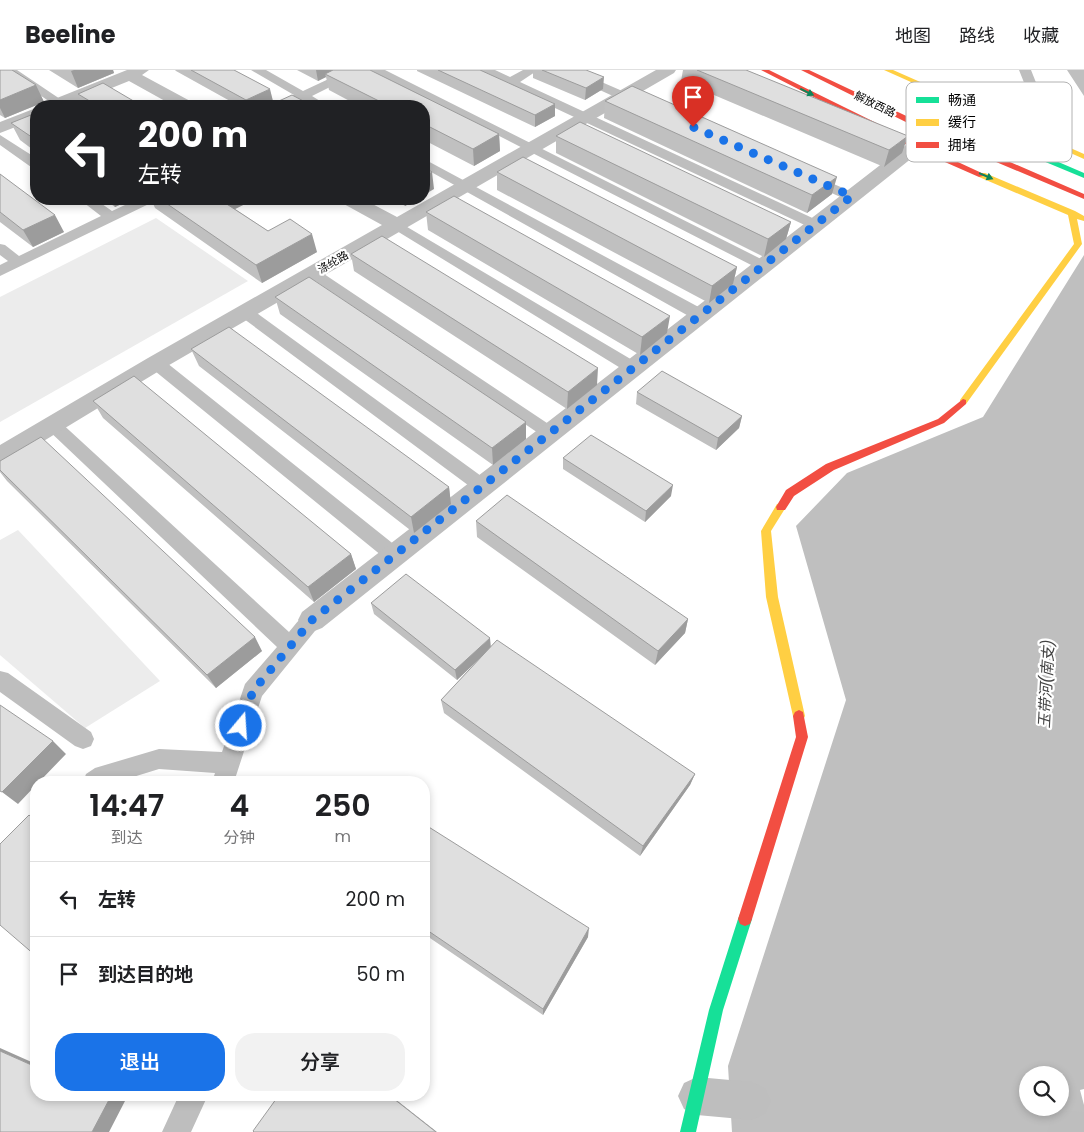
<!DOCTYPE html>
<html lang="zh">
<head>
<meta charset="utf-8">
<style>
  :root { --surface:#fff; --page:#f2f2f2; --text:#202124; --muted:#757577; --line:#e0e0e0; --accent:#1a73e8 }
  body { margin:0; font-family:Poppins,"Noto Sans SC",sans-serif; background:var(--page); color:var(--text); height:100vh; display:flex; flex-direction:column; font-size:19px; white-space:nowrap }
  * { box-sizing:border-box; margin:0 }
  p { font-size:16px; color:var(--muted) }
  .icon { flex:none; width:28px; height:28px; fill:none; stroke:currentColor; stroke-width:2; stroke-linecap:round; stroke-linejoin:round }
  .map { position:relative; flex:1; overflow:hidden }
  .side { position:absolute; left:30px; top:706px; width:400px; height:325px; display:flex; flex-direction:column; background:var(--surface); border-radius:20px; box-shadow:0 2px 8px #0003 }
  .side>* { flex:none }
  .banner { position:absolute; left:30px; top:30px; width:400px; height:105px; border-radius:20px; box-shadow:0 2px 8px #0003; background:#202124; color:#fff; overflow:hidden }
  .fabs { position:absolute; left:1019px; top:996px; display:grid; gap:10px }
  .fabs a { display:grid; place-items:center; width:50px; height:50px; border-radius:50%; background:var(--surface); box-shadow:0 2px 8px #0003; font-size:25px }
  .pin { position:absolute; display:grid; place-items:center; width:42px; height:42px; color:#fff; margin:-51px -21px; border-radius:50% 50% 50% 0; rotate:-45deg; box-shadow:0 0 5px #0007 }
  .pin .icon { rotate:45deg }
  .me { position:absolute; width:55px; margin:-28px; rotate:18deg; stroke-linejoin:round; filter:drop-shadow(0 0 4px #0008) }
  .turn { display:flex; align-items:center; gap:18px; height:105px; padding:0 25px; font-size:22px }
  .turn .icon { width:65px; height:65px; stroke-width:2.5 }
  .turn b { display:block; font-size:35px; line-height:42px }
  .eta { display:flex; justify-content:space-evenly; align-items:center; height:85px; text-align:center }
  .eta b { font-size:30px; font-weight:600; line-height:35px }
  .cta { display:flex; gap:10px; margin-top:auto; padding:10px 25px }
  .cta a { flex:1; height:58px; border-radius:20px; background:var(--accent); color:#fff; font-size:20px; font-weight:600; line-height:58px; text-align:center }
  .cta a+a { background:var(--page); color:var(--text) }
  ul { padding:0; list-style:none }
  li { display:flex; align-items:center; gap:15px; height:75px; padding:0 25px; border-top:1px solid var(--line) }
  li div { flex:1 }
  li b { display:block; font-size:19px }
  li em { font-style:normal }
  header { display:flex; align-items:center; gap:30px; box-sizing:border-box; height:70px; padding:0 25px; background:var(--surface); border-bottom:1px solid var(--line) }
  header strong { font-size:24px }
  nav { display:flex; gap:28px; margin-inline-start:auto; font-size:18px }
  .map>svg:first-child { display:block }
</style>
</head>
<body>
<header>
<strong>Beeline</strong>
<nav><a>地图</a><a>路线</a><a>收藏</a></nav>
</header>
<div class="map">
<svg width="1084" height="1062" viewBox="0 0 1084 1062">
  <rect width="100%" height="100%" fill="#fff"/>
  <path fill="#ececec" d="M156,148L248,211L0,352V227Z
    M18,460L160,611L85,658L0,585V470Z"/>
  <path fill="#bfbfbf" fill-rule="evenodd" d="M1067,0H1084V26Z
    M1084,185V1019L1080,1020L1084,1035V1062H732L728,996L846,630L796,456L847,403L983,347ZM1028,1005H1060V1038H1028Z"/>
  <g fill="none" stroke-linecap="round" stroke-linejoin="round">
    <path fill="#bebebe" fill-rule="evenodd" d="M3,0H17L66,33L64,36H56Z
      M251,0H266L303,21L348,0H364L312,26L328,36H313L303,30L289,36H274L276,33L294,25Z
      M370,0H385L769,193L771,196L769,199H759Z
      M479,0H495L510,7L523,0H538L520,12L821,152L823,155L821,158H811L506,15Z
      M558,0H574L643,30L645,33L643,36H635L560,2Z
      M1019,0H1031L1061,75L1060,78L1055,79L1049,75Z
      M0,65L36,88V98L31,97L0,75Z
      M424,89L706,241L708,245L706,249H694L424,98Z
      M808,103L857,124L859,127L857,130H847L803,110L801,107Z
      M79,129H95L112,141L138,129H155L153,132L0,206V195L8,191L0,185V174L5,175L19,186L101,146Z
      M397,151L639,294L641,298L639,302L633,304L627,302L392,158L390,155L392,152Z
      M313,198L318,200L556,359L559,363L556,367L550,369L544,367L308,206L306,203L308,200Z
      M245,237L250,238L488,411L491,416L488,421L482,423L476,421L240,246L237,242L240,238Z
      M156,287L162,289L401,480L404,485L401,490L394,493L387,490L150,297L148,293L150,289Z
      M52,348L58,350L289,562C298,552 304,539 319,544L322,550L319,556L262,626L234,712H212L215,703L159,699L117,712H83L86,704L95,698L159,679L222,682L245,614L277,577L46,358L43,354L46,350Z
      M0,601L8,603L91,662L94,669L91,676L83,679L75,676L0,622Z
      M179,1025H208L191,1062H162Z"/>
    <path fill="#bebebe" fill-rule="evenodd" d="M127,0H149L142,5L192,32L194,36H174L129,11L67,36H45L47,32Z
      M656,0H676L674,3L164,298L9,392L0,395V375L148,288L382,155L342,133L340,129H363L397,147Z
      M36,38V49L0,63V52Z
      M916,71L922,72L925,76L922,80L322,558L312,562L302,558L298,550L302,542L910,72Z
      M697,1007L752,1012L765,1018L771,1031L765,1044L752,1050L697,1045L684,1039L678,1026L684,1013Z
      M1066,1041L1084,1042V1062H1047L1052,1046Z"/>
    <path fill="#16e098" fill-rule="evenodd" d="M990,65H996L1084,103V108L990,69Z
      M745,842L750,844L752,849L723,940L696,1062H680L709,940L738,849L740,844Z"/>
    <path fill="#ffcf43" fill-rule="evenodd" d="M884,0H893L1084,84V89Z
      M979,103H985L1075,141L1084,146V151L1077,149L1082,174L966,334H960V330L1074,174L1068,145L979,107Z
      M781,433L786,437L771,461L778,527L805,646L803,650L799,652L795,650L793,646L766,527L761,461L777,434Z"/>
    <path fill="#f24e42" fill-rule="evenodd" d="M761,0H769L919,74L986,105L979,107L913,78Z
      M801,0H809L936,60L1084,124V129L930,64Z
      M963,329L966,330V334L944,353L834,400L794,426L785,440H777L776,437L786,420L826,394L938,349Z
      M799,640L803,642L808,667L752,849L750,854L745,856L740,854L738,849L796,667L793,646L795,642Z"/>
  </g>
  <path fill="#c0c0c0" d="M0,0L36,15L44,32L5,48L0,45Z
    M49,0H113L114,3L78,18Z
    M175,0H234L273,31L261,36H239L176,1Z
    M297,0H370L499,64L500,81L474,96L424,70V36H359L329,20L326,7L318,11Z
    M417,0H480L555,46L535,57L417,1Z
    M533,0H586L603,19L585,30L533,8Z
    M683,0H746L902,83L884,97L681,11Z
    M78,24L142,36H83Z
    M605,31L832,124L807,143L604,48Z
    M36,43V82L20,70L11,53Z
    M556,66L791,152L786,169L764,187L556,83Z
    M497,102L737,197L733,214L709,233L497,120Z
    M0,104L64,162L33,177L0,152Z
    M104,129H132L115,137Z
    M151,129H244L245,134L235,139L268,161L317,182L262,213L155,138Z
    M394,129H418L405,136Z
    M426,142L667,263L640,285L428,160Z
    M351,184L597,315L567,339L354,201Z
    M275,227L526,369L493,395L280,244Z
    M191,279L449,417L451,434L414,463L199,296Z
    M637,322L742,346L739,358L716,380L636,334Z
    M93,331L351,484L356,499L314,532L103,348Z
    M563,388L671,426L645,452L563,399Z
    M0,391L262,581L216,618L7,411L0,402Z
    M476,451L688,549L685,563L655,595L477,467Z
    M371,533L491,577L695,704L690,715L640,786L444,643L441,630L481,587L457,610L374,544Z
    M424,754L588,867L543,945L424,864Z"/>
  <path fill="#9c9c9c" d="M74,0H113L114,3L78,18L71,1Z
    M316,0H340L325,4L326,7L318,11Z
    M604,7L603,19L585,30L586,18Z
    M36,15L44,32L5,48L0,38V30Z
    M270,19L273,31L261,36H248L246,30Z
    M555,34V46L535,57V45Z
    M499,64L500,81L474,96L473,79Z
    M908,66L902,83L884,97L889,80Z
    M432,102L434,119L424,125V107Z
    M837,107L832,124L807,143L812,125Z
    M112,129H132L115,137Z
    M218,129H244L245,134L223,145Z
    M404,129H418L405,136Z
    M55,145L64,162L33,177L23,160Z
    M791,152L786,169L764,187L768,169Z
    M312,164L317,182L262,213L256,195Z
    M737,197L733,214L709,233L712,216Z
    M670,246L667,263L640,285L642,267Z
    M598,298L597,315L567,339L568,322Z
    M742,346L739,358L716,380L718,368Z
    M526,352V369L493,395L492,378Z
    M673,415L671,426L645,452L646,441Z
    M449,417L451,434L414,463L411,447Z
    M351,484L356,499L314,532L308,517Z
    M688,549L685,563L655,595L658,581Z
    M255,567L262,581L216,618L207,605Z
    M490,568L491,578L457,610L455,600Z
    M53,671L66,684L39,712H36V715L18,734L2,722Z
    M695,704L690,715L640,786L643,776Z
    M589,858L588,867L543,945V939Z
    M0,978L36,994V997L0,981Z
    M104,1025H112L125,1031L109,1062H92Z
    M389,1025H390L437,1062H436Z"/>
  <path fill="#dfdfdf" stroke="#9c9c9c" d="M0,0H12L36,15L0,30Z
    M191,0H234L270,19L246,30Z
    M333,0H370L499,64L473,79L424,54V36H389L325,4Z
    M438,0H480L555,34L535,45Z
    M542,0H586L604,7L586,18Z
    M697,0H746L908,66L889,80Z
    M103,13L142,36H98L78,24Z
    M632,16L837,107L812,125L605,31Z
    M292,25L313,36H268Z
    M36,43V70L11,53Z
    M580,52L791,152L768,169L556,66Z
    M523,87L737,197L712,216L497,102Z
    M424,97L432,102L424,107Z
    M0,104L55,145L23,160L0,142Z
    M454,126L670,246L642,267L426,142Z
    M160,129H219L268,161L290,149L312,164L256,195Z
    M382,166L598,298L568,322L351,184Z
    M309,207L526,352L492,378L275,227Z
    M229,257L449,417L411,447L191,279Z
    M662,301L742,346L718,368L637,322Z
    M134,306L351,484L308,517L93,331Z
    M591,365L673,415L646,441L563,388Z
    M41,367L255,567L207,605L0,400V391Z
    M507,425L688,549L658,581L476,451Z
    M406,504L490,568L455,600L371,533Z
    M497,570L695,704L643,776L441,630Z
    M0,635L53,671L2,722L0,721Z
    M349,707L358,712H344Z
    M29,745L36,751V886L0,855V774Z
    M424,754L589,858L543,939L424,858Z
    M0,981L36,997V1025H104L110,1028L92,1062H0Z
    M279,1025H389L436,1062H254L253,1061Z"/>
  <defs><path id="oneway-solid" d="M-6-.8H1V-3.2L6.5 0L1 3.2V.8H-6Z" transform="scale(1.25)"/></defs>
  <g fill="#0d865b">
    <use href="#oneway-solid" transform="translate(807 22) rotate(26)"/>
    <use href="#oneway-solid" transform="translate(986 106) rotate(23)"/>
  </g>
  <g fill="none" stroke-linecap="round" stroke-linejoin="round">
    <path stroke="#1a73e8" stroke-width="9" stroke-dasharray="0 16.2" d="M241,656L253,621L312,550L852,126L693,57"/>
  </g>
  <g text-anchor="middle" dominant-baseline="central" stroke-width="4.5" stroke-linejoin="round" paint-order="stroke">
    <g font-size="11" fill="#000" stroke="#fff">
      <text transform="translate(875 34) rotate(26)">解放西路</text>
      <text transform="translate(333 192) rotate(-30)">涤纶路</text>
    </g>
    <g font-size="15" font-style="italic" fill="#444" stroke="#fff">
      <text transform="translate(1046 614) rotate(-87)">玉带河(南支)</text>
    </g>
  </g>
  <rect x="906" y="12" width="166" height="80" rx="8" fill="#fff" stroke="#b2b2b2" stroke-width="1"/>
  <rect x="916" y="27" width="23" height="6" fill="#16e098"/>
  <rect x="916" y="49" width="23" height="7" fill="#ffcf43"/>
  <rect x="916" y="72" width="23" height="6" fill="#f24e42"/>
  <g font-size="14" fill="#000">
    <text x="948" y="35">畅通</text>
    <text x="948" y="57">缓行</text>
    <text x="948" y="80">拥堵</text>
  </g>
</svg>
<div class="fabs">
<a><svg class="icon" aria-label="search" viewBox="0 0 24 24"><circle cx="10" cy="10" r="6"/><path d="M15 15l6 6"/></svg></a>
</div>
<div class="pin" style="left:693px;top:57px;background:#d93025"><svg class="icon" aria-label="arrive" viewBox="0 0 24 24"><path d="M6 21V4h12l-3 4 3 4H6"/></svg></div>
<svg class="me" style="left:241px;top:656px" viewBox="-20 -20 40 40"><circle r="17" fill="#1a73e8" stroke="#fff" stroke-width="3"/><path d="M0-11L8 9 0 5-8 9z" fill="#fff"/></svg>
<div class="banner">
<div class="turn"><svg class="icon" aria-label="left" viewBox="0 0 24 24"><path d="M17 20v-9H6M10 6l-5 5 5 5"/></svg><div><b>200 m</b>左转</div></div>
</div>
<section class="side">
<div class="eta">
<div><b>14:47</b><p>到达</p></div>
<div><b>4</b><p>分钟</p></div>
<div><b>250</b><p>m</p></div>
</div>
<ul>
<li><svg class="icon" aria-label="left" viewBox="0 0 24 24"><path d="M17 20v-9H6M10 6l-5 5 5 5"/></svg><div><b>左转</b></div><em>200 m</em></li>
<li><svg class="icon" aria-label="arrive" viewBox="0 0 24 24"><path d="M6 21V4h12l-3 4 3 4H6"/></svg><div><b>到达目的地</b></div><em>50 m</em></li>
</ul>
<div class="cta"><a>退出</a><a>分享</a></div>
</section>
</div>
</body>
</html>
